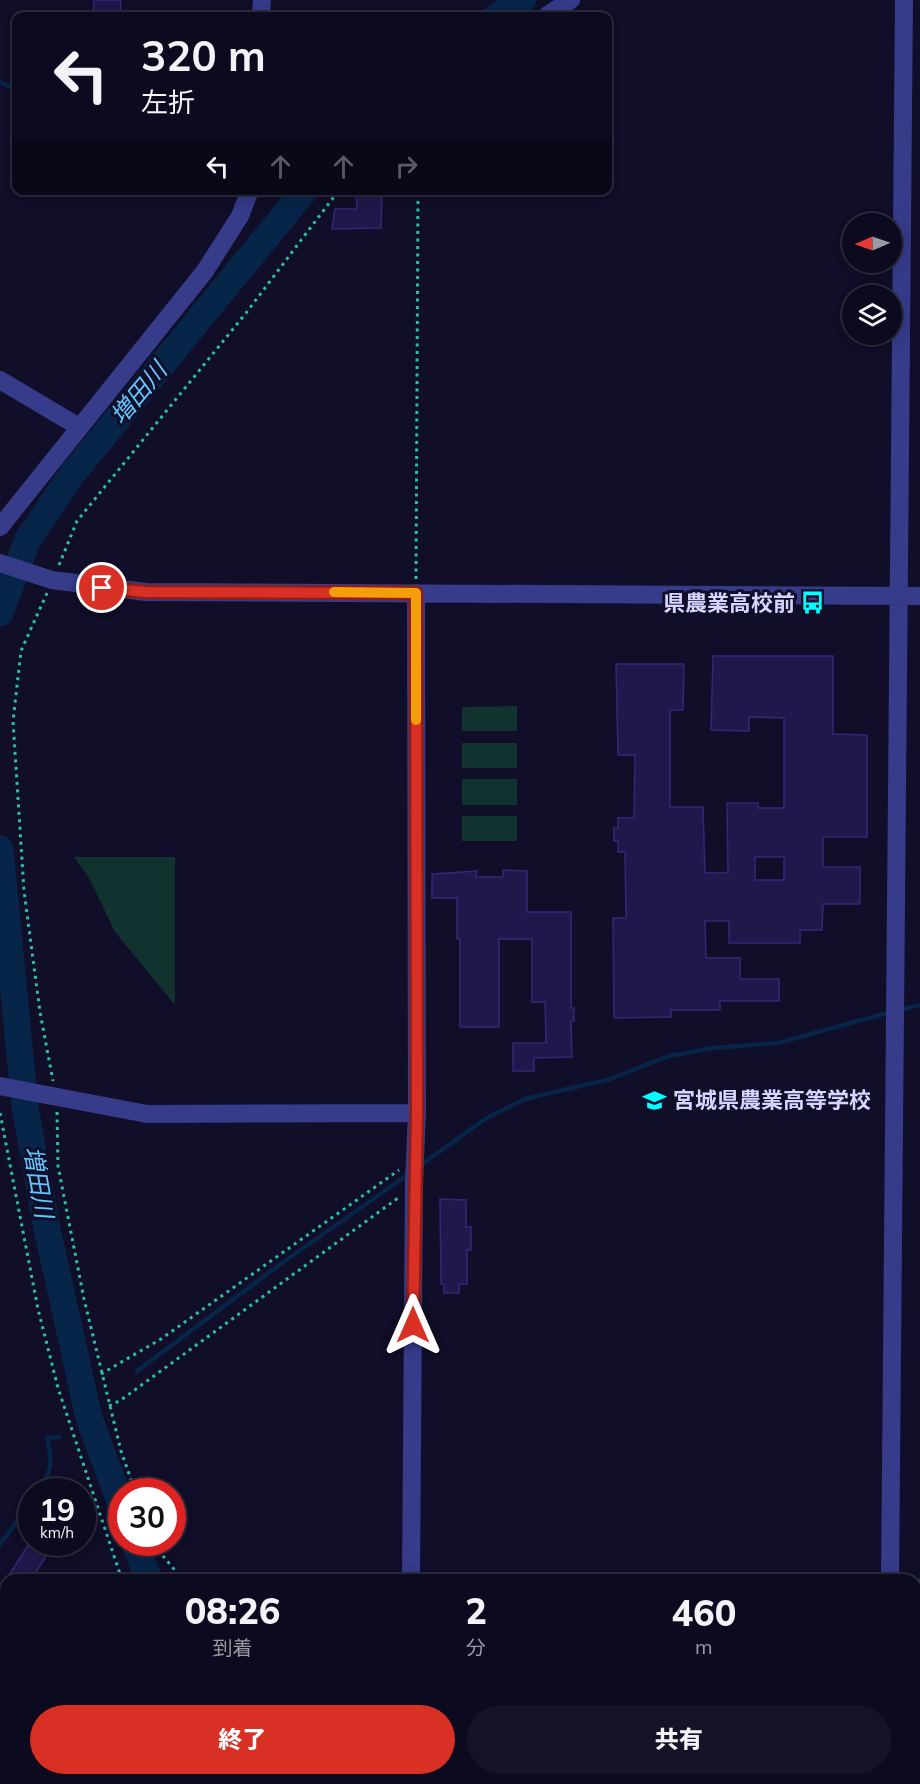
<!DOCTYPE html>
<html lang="ja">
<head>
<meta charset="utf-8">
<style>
  :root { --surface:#0c0a1e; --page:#151327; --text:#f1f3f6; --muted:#9a9aa4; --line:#2c2b3c; --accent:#d93025 }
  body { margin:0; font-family:Mulish,"Noto Sans JP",sans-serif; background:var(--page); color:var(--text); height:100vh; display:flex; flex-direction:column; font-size:22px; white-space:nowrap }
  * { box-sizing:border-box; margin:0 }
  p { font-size:20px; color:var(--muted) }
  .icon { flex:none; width:33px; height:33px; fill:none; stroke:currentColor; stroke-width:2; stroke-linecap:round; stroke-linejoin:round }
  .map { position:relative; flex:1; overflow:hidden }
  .sheet { position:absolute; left:0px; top:1574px; width:921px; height:212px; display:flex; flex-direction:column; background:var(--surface); border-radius:18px 18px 0 0; box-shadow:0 3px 15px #0003,0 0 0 2px var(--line) }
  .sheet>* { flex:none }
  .top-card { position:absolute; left:12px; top:12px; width:600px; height:183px; border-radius:12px; box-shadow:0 3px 15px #0003,0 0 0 2px var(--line); background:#0c0a1e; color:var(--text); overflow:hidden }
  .needle { width:39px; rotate:268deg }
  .tools { position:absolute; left:842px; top:213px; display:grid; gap:12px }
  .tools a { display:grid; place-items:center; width:60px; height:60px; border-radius:50%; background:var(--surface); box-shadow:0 3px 15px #0003,0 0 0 2px var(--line); font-size:30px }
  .speed { position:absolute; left:18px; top:1478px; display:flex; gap:12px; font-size:30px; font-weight:700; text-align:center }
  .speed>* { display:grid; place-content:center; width:78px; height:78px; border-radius:50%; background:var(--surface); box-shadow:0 3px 15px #0003,0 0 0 2px var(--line); line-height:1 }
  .speed small { font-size:15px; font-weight:400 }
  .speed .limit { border:9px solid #d22; background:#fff; color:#111 }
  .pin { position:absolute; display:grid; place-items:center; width:51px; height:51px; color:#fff; margin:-26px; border:3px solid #fff; border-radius:50%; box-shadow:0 2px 6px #0007 }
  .me { position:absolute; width:66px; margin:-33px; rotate:0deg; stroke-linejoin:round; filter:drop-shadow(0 0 4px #0008) }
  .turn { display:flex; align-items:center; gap:21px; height:126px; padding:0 30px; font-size:27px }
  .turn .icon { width:78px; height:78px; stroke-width:2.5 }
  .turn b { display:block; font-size:42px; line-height:51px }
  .lanes { display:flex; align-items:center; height:57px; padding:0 30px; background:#0003; justify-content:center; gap:30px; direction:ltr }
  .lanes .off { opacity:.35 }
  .eta { display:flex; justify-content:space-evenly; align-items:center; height:102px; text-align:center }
  .eta b { font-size:36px; font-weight:800; line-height:42px }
  .cta { display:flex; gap:12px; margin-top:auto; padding:12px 30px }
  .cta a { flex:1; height:69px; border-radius:36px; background:var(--accent); color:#fff; font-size:24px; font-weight:800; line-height:69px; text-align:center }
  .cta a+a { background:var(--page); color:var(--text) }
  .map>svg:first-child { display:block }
</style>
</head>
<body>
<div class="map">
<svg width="920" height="1784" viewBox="0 0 920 1784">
  <rect width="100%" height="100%" fill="#100e28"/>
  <path fill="#11322e" d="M517,706V731H462V707Z
    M462,743H517V768H462Z
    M462,779H517V805H462Z
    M462,816H517V841H462Z
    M74,857H175V1005L115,932L89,878Z"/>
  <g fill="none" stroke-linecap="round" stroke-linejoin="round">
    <path stroke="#072548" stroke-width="4.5" d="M218,16L222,13
      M0,82L16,90
      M899,1010L920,1005
      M421,1165L485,1119L525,1099L610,1079L669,1056L713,1048L778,1043L891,1012
      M137,1371L286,1260L409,1174
      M39,1491C52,1469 53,1462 47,1438L59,1437
      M0,1544L32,1502"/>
    <path stroke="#072548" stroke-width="27" d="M497,16L523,0
      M0,613L28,539L73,473L305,190
      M0,849L25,1107L47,1229L89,1418L122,1507
      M134,1542L149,1580
      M279,1779L280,1784"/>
  </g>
  <path fill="#1e194a" stroke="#312977" stroke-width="1.5" fill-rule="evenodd" d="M94,0H121L120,16H93Z
    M356,192H382L381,228L332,229L335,209H357Z
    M713,656H833V734L867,735V837H823V867H860V904H823L822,930H800V943H729V921H705L706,958H740V979H779V1001H720V1010H671V1017L614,1018L613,918H626L625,852H618V841H614V828H618V818H634L635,755H618L616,664H684L683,710H670V807H703L705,873H728L727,803H758V808H784V718L749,717V731L711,730ZM755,857H784V880H755Z
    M503,870L527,871V912H571V1008H574V1021H571L572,1057L534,1058V1071H513V1043H546L545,1002H532V939H499V1027H460V939H457V898H432V874L477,871L476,877H503Z
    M440,1199L466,1200V1227H471V1250H467V1284H459V1293H444V1284H441Z
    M30,1542H55L31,1580H6Z"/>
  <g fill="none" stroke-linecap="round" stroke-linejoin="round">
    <path stroke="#28c0a8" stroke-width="3" stroke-dasharray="3 4.5" stroke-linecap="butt" d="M59,565L77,521L246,313L339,190
      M416,579L418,190
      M47,593L21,651L13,721L24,891L40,1012L53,1081
      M57,1112L58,1166L84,1299L121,1451L135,1491
      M0,1113L38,1309L58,1388L122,1580
      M101,1374L161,1339L399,1170
      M109,1406L121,1400L398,1198
      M157,1542L163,1556L183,1580
      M255,1779L256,1784
      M302,1779L303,1784"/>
    <path stroke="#363b8a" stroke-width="18" d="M261,16L262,0
      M546,16L571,0
      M0,380L79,427
      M0,527L205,271L240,216L250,190
      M0,563L52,580L146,592L920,596
      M0,1086L147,1114L417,1113
      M411,1580L414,1181L417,1113L416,593
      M890,1580L904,0
      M915,1588H920
      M0,1645L6,1644
      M411,1784V1779
      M887,1784V1779"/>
  </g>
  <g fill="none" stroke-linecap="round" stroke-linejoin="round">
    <defs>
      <path id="route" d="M102,588L146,592L416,593L417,1113L413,1325"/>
    </defs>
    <use href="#route" stroke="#8d1f18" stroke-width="15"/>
    <use href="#route" stroke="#d93025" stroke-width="10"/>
    <path stroke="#f59e0b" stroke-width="10" d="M334,592L416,593V720"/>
  </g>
  <defs>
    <symbol id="bus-bare" viewBox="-9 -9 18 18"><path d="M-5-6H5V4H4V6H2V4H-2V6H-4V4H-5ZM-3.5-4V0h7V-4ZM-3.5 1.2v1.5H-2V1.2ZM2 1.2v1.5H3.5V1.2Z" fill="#01ffff" stroke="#100e28" stroke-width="2.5" paint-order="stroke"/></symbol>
    <symbol id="school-bare" viewBox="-9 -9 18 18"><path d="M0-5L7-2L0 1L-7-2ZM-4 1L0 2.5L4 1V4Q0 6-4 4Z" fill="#01ffff" stroke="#100e28" stroke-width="2.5" paint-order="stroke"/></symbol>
  </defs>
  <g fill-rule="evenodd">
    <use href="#bus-bare" x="796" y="586" width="33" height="33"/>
    <use href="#school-bare" x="638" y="1084" width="33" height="33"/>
  </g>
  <g text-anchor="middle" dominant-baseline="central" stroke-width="6" stroke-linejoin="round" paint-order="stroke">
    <g font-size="22" font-weight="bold" fill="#d5d5ff" stroke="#100e28" text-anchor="end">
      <text x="795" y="603">県農業高校前</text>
      <text x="673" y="1100" text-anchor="start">宮城県農業高等学校</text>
    </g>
    <g font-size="24" font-style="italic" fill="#63c6ff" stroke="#100e28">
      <text transform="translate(138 393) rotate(-50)">増田川</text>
      <text transform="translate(39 1182) rotate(80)">増田川</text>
    </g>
  </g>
</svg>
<div class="tools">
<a><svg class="needle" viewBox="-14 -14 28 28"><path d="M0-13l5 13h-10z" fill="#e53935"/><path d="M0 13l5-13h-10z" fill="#9a9aa4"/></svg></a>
<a><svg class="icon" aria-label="layers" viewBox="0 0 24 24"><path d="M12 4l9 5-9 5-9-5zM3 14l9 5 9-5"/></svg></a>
</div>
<div class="speed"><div>19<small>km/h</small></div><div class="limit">30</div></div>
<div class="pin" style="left:102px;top:588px;background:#d93025"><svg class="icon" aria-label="arrive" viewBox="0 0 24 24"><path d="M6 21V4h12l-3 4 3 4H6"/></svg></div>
<svg class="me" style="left:413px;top:1325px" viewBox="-20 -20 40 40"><path d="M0-17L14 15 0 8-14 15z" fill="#d93025" stroke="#fff" stroke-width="4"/></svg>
<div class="top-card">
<div class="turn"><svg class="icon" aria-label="left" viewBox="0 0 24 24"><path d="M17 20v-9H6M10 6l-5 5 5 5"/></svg><div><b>320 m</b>左折</div></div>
<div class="lanes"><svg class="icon" aria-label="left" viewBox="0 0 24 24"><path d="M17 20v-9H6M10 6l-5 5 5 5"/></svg><svg class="icon off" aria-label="ahead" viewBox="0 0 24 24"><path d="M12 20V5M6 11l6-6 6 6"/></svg><svg class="icon off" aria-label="ahead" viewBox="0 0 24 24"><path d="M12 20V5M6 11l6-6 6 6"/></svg><svg class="icon off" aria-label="right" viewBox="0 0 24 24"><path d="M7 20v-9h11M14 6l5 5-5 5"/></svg></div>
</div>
<section class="sheet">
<div class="eta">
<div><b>08:26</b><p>到着</p></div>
<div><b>2</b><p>分</p></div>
<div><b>460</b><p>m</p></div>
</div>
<div class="cta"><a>終了</a><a>共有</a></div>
</section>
</div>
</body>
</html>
